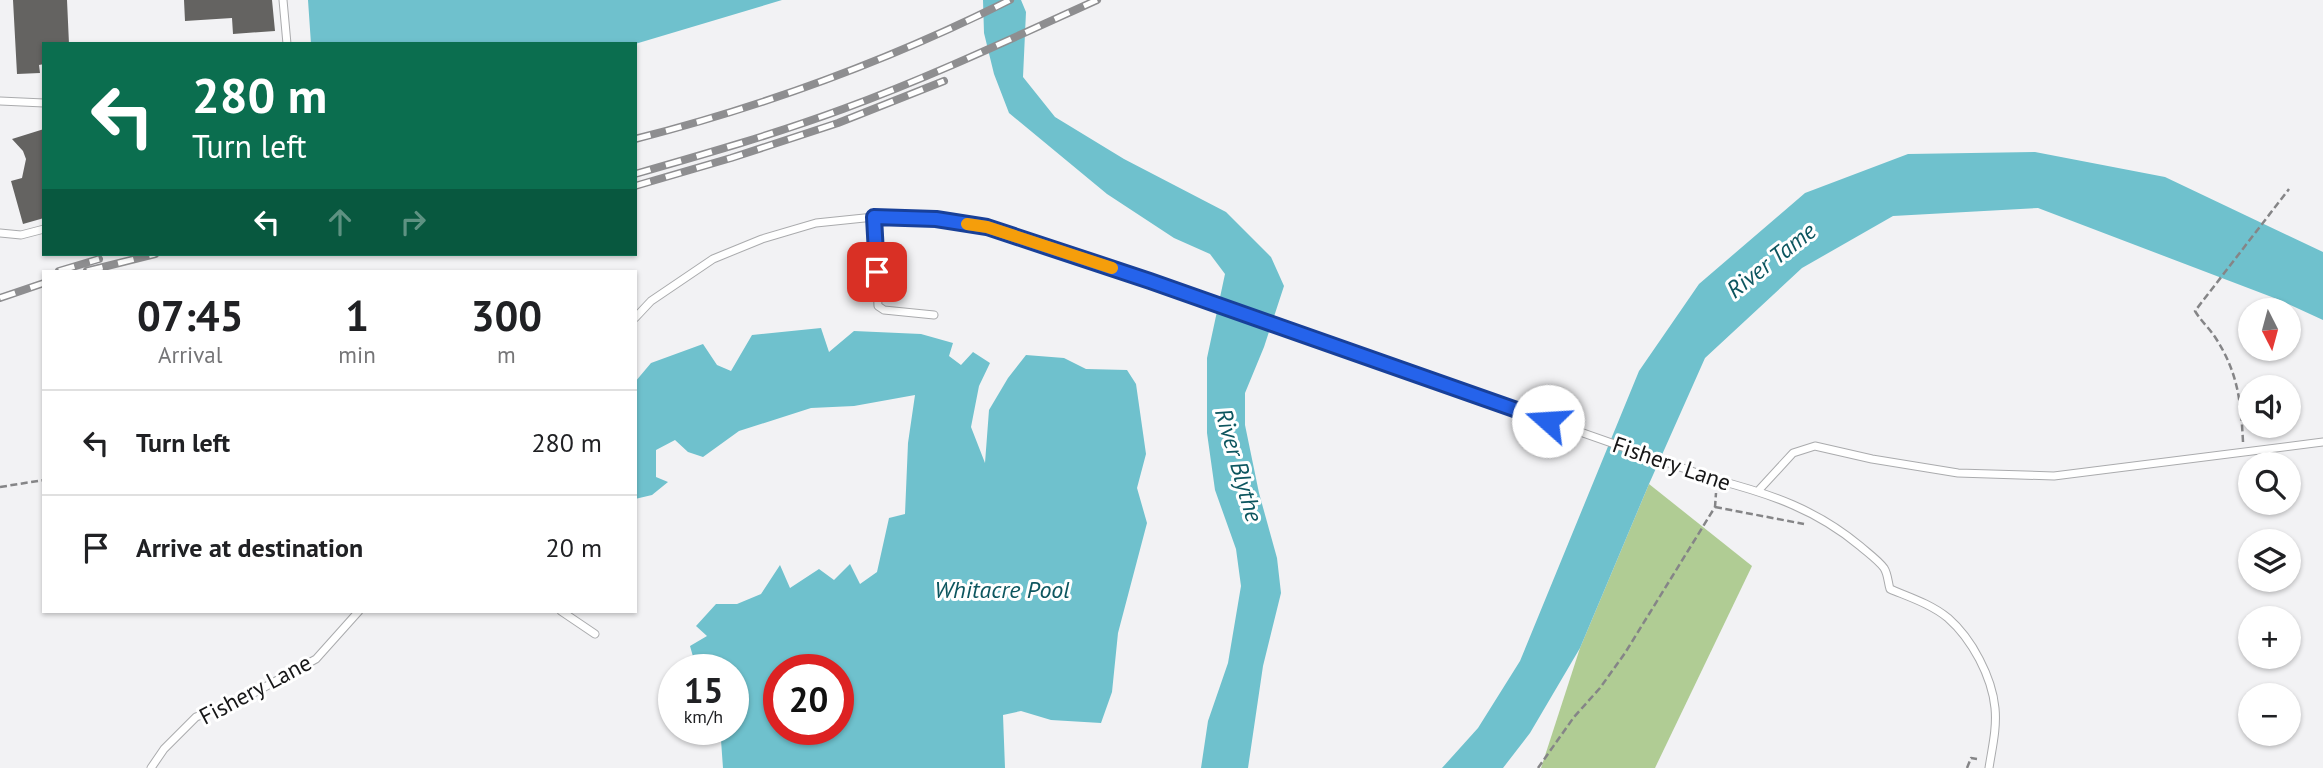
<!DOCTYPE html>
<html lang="en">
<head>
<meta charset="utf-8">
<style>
  :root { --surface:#fff; --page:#f6f6f6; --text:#202124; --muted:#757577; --line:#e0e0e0 }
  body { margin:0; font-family:"PT Sans",sans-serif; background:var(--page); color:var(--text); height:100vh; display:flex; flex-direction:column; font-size:26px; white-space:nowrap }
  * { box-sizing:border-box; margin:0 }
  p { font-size:23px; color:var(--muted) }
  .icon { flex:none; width:38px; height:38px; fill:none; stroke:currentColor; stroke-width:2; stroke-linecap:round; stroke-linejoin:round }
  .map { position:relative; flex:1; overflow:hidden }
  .sheet { position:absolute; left:42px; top:270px; width:595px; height:343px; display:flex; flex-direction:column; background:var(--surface); border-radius:0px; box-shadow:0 2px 5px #0004 }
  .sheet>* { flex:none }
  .hud { position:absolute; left:42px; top:42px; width:595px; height:214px; border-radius:0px; box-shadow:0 2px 5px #0004; background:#0b6e4f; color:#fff; overflow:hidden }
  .needle { width:46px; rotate:174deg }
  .buttons { position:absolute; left:2238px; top:298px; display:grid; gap:14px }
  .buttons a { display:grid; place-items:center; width:63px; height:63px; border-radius:50%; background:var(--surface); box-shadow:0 2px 5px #0004; font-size:35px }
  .speed { position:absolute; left:658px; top:654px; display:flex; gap:14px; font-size:35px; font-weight:700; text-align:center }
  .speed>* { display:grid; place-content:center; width:91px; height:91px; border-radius:50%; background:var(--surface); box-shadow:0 2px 5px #0004; line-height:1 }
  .speed small { font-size:18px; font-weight:400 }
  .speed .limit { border:10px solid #d22; background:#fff; color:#111 }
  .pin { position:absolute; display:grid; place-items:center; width:60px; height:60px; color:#fff; margin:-30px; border-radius:14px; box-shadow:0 4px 10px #0006 }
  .me { position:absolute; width:77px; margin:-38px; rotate:289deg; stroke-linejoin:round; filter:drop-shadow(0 0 5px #0008) }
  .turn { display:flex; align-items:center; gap:24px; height:147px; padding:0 35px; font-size:32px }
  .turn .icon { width:91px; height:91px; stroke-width:2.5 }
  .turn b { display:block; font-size:49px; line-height:60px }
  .lanes { display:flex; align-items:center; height:66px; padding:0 35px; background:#0003; justify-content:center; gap:35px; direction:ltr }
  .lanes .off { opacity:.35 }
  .eta { display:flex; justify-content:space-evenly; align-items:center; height:119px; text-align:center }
  .eta b { font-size:42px; font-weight:600; line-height:49px }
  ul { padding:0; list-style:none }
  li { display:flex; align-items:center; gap:21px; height:105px; padding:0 35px; border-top:2px solid var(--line) }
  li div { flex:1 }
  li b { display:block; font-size:26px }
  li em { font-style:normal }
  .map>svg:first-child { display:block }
</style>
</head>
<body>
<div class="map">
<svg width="2323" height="768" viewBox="0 0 2323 768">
  <rect width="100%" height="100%" fill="#f2f2f4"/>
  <path fill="#b0cc94" d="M1649,484L1752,566L1655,768H1541L1580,648Z"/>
  <path fill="#6fc1cd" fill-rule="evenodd" d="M308,0H782L635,44H311Z
    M983,0H1021L1026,12L1023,77L1055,117L1124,159L1226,212L1271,257L1284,286L1264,347L1245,393V425L1259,493L1277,558L1281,593L1263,666L1248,768H1201L1208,721L1228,663L1241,586L1236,549L1215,490L1207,433V358L1225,274L1210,254L1174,238L1107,194L1009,113L994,74L984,33Z
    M2035,152L2165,177L2323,252V320L2277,299L2038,208L1893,216L1802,268L1705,358L1649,484L1580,648L1530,733L1503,768H1442L1478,728L1520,661L1639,371L1699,284L1805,193L1908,154Z
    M821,328L829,352L854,331L921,334L953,343L949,356L961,365L973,352L990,363L979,386L971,427L985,463L989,410L1008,378L1026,355L1064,358L1086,369L1127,370L1136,384L1146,454L1137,488L1147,523L1118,633L1112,692L1101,723L1051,720L1021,711L1003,715L1005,768H723L721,740L714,730H733V670H702L694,660L690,646L707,636L696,626L716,604H737L761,594L780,565L790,588L819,569L834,580L850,564L860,584L877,572L889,518L905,514L908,443L915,395L854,406L811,408L739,431L703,457L688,452L675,440L656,450V477L668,482L652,495L635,499V382L651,363L703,344L717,365L731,371L752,335ZM779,670H838V730H779Z"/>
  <path fill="#646361" d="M13,0H67L69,44H44V64L39,65L40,73L17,74Z
    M184,0H272L275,31L233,34L232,18L185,21Z
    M44,129V218L23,224L11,181L22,178L26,159L23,151L12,139Z"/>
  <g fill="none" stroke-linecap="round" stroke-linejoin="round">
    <defs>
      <path id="lane" d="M283,0L287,44
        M0,101L44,103
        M874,217L878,306L884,310L934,315
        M0,233L21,235L44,229
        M635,318L651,301L713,259L762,239L816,223L874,217L936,219L987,227L1150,281L1717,480C1771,494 1817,510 1860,546C1868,553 1878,560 1884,568C1888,574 1888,583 1890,589C1909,597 1931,604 1948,618C1972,639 1992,677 1995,708C1997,729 1992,748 1989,768
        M1758,491L1793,453L1815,446L1872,459L1958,473L2054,476L2323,442
        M561,611L595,634
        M151,768L164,749L196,717L243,699L316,659L359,611"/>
    </defs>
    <use href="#lane" stroke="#aaabad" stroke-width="9"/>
    <path stroke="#858587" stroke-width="2.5" stroke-dasharray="7 3.5" stroke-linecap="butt" d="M2243,442C2241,402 2238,372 2215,337C2209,328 2201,321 2195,311L2289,189
      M0,487L44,480
      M1715,507L1804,524
      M1538,768L1574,717L1600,688L1625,653L1715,507L1716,493
      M1967,768L1971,758L1977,759"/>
    <use href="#lane" stroke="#fff" stroke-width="7"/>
    <defs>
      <path id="rail" d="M635,139C765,106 890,60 1010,0
        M635,174C705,154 775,134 843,109C930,77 1013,38 1097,0
        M635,186L731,158L838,123L944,81
        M59,271L99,259
        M87,271L155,254
        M0,298L44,283"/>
    </defs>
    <use href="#rail" stroke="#8e8e90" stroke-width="8"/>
    <use href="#rail" stroke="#fff" stroke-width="5" stroke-dasharray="16" stroke-linecap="butt"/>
  </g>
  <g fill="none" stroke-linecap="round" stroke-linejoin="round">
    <defs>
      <path id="route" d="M877,272L874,217L936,219L987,227L1150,281L1548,421"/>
    </defs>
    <use href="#route" stroke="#184099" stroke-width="18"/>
    <use href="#route" stroke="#2563eb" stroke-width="12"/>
    <path stroke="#f59e0b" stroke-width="12" d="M967,224L987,227L1112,268"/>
  </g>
  <g text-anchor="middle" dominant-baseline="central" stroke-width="6" stroke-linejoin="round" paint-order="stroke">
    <g font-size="23" fill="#161617" stroke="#fff">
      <text transform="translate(1672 463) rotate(19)">Fishery Lane</text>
      <text transform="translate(255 689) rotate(-28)">Fishery Lane</text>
    </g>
    <g font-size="24" font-style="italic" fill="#0d565f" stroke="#fff">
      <text transform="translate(1771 260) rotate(-38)">River Tame</text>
      <text transform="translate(1239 465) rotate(74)">River Blythe</text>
      <text x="1002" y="589">Whitacre Pool</text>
    </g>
  </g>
</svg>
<div class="buttons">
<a><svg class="needle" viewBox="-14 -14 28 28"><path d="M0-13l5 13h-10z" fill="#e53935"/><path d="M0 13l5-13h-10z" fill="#757577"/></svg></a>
<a><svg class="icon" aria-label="sound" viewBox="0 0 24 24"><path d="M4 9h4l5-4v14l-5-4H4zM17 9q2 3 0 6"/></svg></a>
<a><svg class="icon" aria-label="search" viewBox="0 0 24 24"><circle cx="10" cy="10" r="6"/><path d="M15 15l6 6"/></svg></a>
<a><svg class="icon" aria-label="layers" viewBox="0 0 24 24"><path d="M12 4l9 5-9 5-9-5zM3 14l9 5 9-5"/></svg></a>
<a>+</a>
<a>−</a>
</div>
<div class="speed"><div>15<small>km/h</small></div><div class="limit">20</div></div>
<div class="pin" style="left:877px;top:272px;background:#d93025"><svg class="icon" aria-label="arrive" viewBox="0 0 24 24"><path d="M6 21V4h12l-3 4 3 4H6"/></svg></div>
<svg class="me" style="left:1548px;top:421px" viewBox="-20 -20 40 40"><circle r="19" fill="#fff"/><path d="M0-13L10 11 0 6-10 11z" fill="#2563eb"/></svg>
<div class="hud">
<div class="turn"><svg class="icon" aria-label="left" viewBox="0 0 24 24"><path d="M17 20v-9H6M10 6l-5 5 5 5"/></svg><div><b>280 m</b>Turn left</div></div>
<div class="lanes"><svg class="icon" aria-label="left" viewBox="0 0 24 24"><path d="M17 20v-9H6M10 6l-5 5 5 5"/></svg><svg class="icon off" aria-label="ahead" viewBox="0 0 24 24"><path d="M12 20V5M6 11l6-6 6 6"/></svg><svg class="icon off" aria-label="right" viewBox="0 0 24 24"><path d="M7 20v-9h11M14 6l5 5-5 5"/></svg></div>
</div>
<section class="sheet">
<div class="eta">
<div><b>07:45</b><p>Arrival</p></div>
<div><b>1</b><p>min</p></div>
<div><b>300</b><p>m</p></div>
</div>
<ul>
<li><svg class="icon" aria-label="left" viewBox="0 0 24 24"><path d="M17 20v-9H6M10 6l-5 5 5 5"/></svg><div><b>Turn left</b></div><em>280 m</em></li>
<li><svg class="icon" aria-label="arrive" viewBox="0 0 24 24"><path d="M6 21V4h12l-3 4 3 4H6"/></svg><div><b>Arrive at destination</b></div><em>20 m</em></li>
</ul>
</section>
</div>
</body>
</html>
